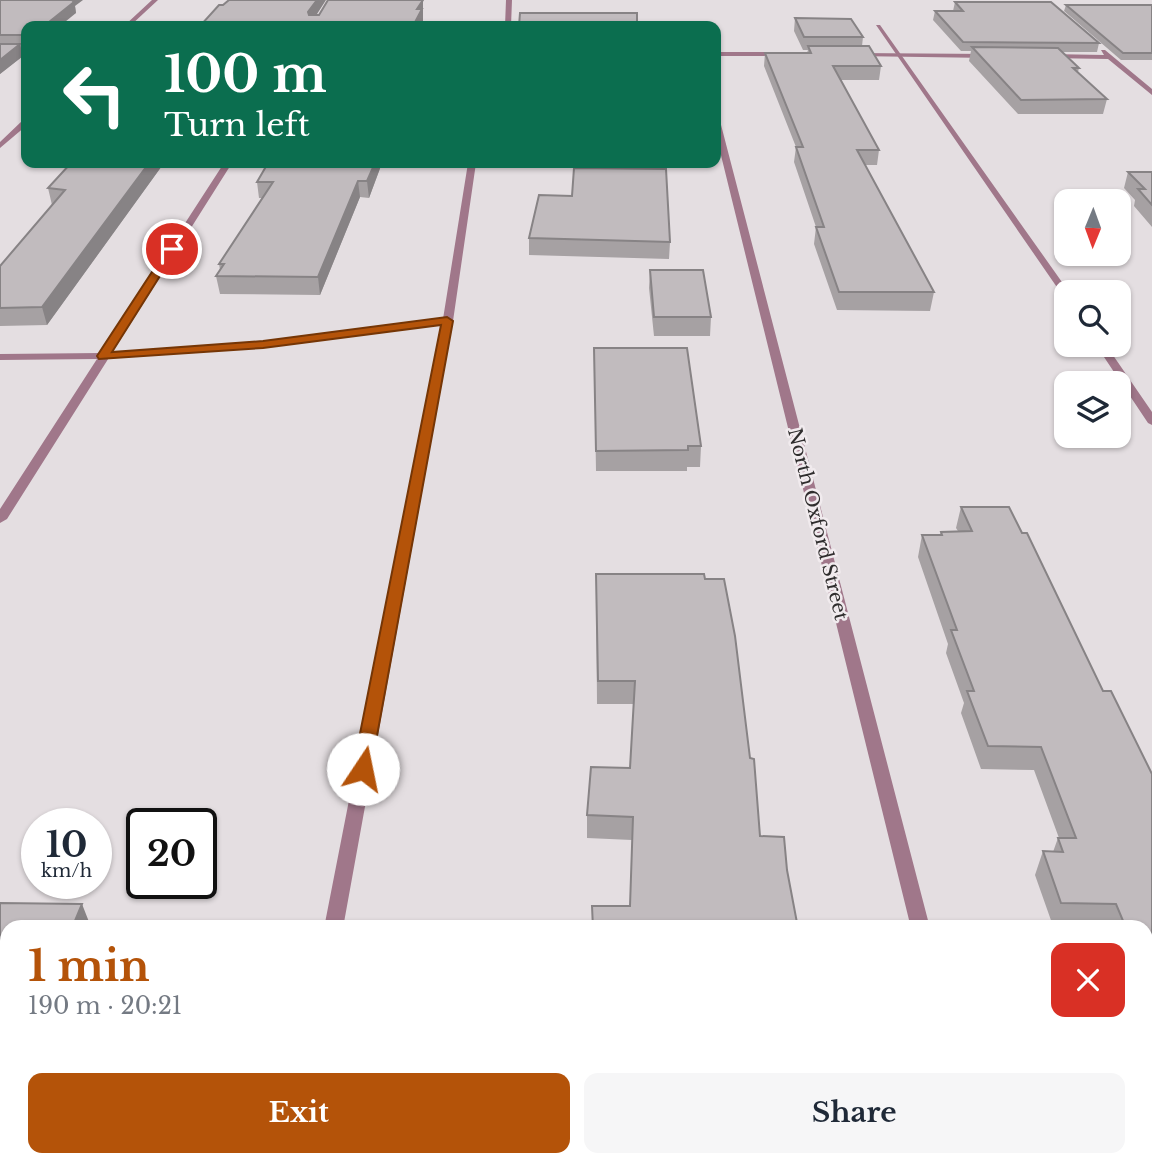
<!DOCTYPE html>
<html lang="en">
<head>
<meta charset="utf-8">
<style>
  :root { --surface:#fff; --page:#f6f6f7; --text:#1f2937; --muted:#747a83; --accent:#b45309 }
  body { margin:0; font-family:"Libre Baskerville",serif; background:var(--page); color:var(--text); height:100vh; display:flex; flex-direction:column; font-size:26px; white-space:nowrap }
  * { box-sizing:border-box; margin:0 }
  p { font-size:23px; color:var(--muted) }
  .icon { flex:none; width:38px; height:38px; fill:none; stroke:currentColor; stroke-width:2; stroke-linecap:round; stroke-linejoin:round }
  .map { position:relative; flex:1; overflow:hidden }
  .details { position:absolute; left:0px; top:920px; width:1153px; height:247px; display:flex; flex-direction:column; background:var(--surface); border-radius:21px 21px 0 0; box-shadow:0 2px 5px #0004 }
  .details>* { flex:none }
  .banner { position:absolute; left:21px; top:21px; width:700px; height:147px; border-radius:14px; box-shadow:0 2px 5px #0004; background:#0b6e4f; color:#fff; overflow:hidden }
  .needle { width:46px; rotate:181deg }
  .buttons { position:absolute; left:1054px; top:189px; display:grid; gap:14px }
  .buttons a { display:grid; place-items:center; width:77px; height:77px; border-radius:14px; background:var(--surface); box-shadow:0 2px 5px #0004; font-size:35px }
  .speed { position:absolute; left:21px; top:808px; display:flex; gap:14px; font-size:35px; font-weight:700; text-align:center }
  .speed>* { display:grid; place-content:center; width:91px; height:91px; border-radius:50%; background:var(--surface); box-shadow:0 2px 5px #0004; line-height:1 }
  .speed small { font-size:18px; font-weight:400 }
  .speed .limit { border:4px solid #111; border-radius:10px; background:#fff; color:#111 }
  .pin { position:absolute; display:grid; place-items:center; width:60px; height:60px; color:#fff; margin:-30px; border:4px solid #fff; border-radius:50%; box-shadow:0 2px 7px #0007 }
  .me { position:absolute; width:77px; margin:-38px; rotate:11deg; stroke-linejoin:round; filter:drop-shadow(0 0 5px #0008) }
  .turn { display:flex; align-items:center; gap:24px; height:147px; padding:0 28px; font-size:32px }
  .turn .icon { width:91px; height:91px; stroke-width:2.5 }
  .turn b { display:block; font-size:49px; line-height:60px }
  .round { display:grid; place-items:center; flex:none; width:74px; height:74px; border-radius:14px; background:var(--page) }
  .headline { display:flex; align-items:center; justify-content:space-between; height:119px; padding:0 28px }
  h1 { font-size:42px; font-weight:700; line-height:52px; color:var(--accent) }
  .cta { display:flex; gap:14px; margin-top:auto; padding:14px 28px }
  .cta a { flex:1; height:80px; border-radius:14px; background:var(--accent); color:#fff; font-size:28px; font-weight:700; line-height:80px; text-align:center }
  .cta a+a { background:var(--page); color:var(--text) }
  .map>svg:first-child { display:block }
</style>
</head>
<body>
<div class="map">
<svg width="1152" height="1166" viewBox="0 0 1152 1166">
  <rect width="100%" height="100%" fill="#e4dee1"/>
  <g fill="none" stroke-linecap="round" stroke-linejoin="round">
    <path fill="#a0778a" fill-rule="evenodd" d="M152,0H158L130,26H124Z
      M506,0H512L511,26H505Z
      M876,25H880L1069,292H1066V297L1063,296Z
      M23,120H26V126L0,148V142Z
      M468,163H476L453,321L343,928H324L442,325L263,348L103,359L98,356L103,353L263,342L443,319Z
      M1096,345H1106L1152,412V425L1148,423Z
      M278,1160H300L299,1166H277Z"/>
    <path fill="#a0778a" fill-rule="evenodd" d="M0,48L26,49V53L0,52Z
      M1101,50H1105L1152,89V95L1108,59L1048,58L1045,56L1048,54L1104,55Z
      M716,52H783L786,54L783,56H716Z
      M856,53L990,54L993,56L990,58L854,56Z
      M716,119L720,121L930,928H911L716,135Z
      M224,163H232L7,519L0,523V509L97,359L0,360V354L101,353Z
      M969,1160H991L992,1166H970Z"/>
  </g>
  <path fill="#a6a1a3" d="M0,0L75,6L76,13L26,26V47L21,46L23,56L0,74Z
    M955,2L1099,43L1097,52H1062L1079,68L1078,72L1107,99L1103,114H1018L969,61L971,51H961L933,20L935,11H953Z
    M1066,5H1152V60H1121L1064,11Z
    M795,18L863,37L862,46L881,66L879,80H841L879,150L877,165H865L934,292L930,311L837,310L814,244L816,227L794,162L796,147L764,66L765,53H807L808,50H803L794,31Z
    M71,163H164L47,325L0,326V266L52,205L48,188Z
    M382,163L369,198L360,197L320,295L220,294L216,276L220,270L219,264L262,198H259L257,182Z
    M1128,172H1152V227L1134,206L1135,200L1124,188Z
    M529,238L670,242L669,259L529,255Z
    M650,270L711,317L710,336H654L649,288Z
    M594,348L701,446L700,467H687V471H596Z
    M961,507L1103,691L1152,774V1043L1146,1029V928L1053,926L1035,875L1043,851L1053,852L1058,838H1059L1034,770L981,769L961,713L964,703L946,653L948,644L918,557L922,535H940L941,532L958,531L956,528Z
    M596,574L760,836L787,870L798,928H592V906H630L632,840L587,838V815L630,768L634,704H597Z"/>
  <path fill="#878385" d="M71,0H83L75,6L76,13L60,26H44Z
    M317,0H326L310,25L308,12Z
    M416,0H423V21L421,26H413Z
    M20,44L23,56L0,74V60Z
    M149,163H164L47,325L42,307Z
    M375,163H382L369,198L367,181Z
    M358,181L360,197L320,295L318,277Z
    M82,904L91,927L72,928Z
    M7,1012V1061L0,1077V1028Z"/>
  <path fill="#c1bbbe" stroke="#878385" stroke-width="2" d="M0,0H72L74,2L44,26H26V40L23,35H0Z
    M229,0H317L308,12L309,15H319L328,0H423L417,9H422L413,26H200L219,5H223Z
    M955,2H1051L1099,43L963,42L935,11H963Z
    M1066,5H1152V53H1123Z
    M520,13H637V26H519Z
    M795,18L851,19L863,37H804Z
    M0,44H20L0,60Z
    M808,46H869L881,66H833L879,150H857L934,292H839L816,227H824L796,147H803L765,53H811Z
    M972,47L1058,48L1079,68H1073L1107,99L1021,100Z
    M71,163H149L42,307L0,308V266L65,190L48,188Z
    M268,163H375L367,181H358L318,277L216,276L224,264H219L273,182H257Z
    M574,168L666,169L670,242L529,238L539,195L572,196Z
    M1128,172H1152V205L1138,189H1145Z
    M650,270H703L711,317H654Z
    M594,348H687L701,446H688V450L596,451Z
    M961,507H1009L1022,533H1027L1103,691H1111L1152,774V992L1146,978V928H1126L1116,904L1061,903L1043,851L1063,852L1058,838H1076L1041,747L988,746L967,691H974L951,630H957L922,535H942L941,532L972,531Z
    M596,574H704L705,579H724L735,636L750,758L754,759L760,836L784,837L787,870L798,928H593L592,906H630L633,817L587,815L591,767L630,768L635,681H598Z
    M0,903L82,904L72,928H7V1012L0,1028Z"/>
  <path fill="#b45309" stroke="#753606" stroke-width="2" d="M172,246L177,249L112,352L263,341L447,317L453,321L370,774H356L353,769L441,325L263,348L99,359L97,356L167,249Z"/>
  <g text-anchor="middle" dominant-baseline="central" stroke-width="5" stroke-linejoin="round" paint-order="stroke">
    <g font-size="19" fill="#2f2d2d" stroke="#f1ebee">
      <text transform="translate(818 524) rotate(76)">North Oxford Street</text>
    </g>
  </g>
</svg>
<div class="buttons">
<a><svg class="needle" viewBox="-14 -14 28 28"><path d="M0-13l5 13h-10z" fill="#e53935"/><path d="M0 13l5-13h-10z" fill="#747a83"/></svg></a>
<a><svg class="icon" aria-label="search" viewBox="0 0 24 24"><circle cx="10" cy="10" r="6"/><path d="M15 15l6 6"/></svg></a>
<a><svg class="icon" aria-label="layers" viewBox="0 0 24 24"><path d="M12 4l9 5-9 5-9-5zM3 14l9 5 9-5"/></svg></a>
</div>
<div class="speed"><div>10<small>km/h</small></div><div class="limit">20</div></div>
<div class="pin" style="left:172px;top:249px;background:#d93025"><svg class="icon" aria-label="arrive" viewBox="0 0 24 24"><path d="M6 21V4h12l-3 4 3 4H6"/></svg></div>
<svg class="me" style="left:363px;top:769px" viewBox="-20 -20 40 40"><circle r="19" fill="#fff"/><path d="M0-13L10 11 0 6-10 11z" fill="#b45309"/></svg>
<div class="banner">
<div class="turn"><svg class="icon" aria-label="left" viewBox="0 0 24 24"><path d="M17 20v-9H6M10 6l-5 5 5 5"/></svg><div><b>100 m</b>Turn left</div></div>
</div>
<section class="details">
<div class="headline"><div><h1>1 min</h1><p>190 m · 20:21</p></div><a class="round" style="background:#d93025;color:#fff"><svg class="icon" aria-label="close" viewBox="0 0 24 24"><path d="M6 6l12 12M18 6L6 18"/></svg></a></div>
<div class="cta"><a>Exit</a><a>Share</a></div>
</section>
</div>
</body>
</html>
